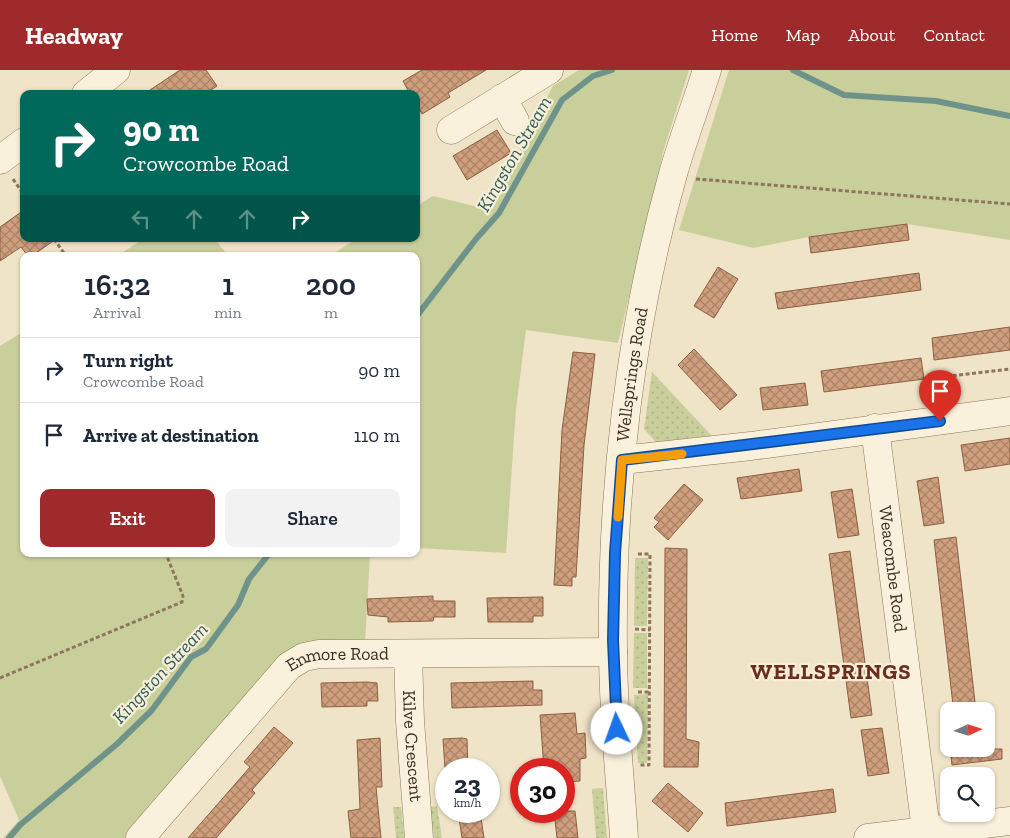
<!DOCTYPE html>
<html lang="en">
<head>
<meta charset="utf-8">
<style>
  :root { --surface:#fff; --page:#f2f2f3; --text:#1f2937; --muted:#747a83; --line:#e0e1e3; --accent:#9e2a2b }
  body { margin:0; font-family:"Zilla Slab",serif; background:var(--page); color:var(--text); height:100vh; display:flex; flex-direction:column; font-size:19px; white-space:nowrap }
  * { box-sizing:border-box; margin:0 }
  p { font-size:16px; color:var(--muted) }
  .icon { flex:none; width:28px; height:28px; fill:none; stroke:currentColor; stroke-width:2; stroke-linecap:round; stroke-linejoin:round }
  .map { position:relative; flex:1; overflow:hidden }
  .details { position:absolute; left:20px; top:182px; width:400px; height:305px; display:flex; flex-direction:column; background:var(--surface); border-radius:10px; box-shadow:0 1px 4px #0004 }
  .details>* { flex:none }
  .guide { position:absolute; left:20px; top:20px; width:400px; height:152px; border-radius:10px; box-shadow:0 1px 4px #0004; background:#00695c; color:#fff; overflow:hidden }
  .needle { width:32px; rotate:86deg }
  .tools { position:absolute; left:940px; top:632px; display:grid; gap:10px }
  .tools a { display:grid; place-items:center; width:55px; height:55px; border-radius:10px; background:var(--surface); box-shadow:0 1px 4px #0004; font-size:25px }
  .speed { position:absolute; left:435px; top:688px; display:flex; gap:10px; font-size:25px; font-weight:700; text-align:center }
  .speed>* { display:grid; place-content:center; width:65px; height:65px; border-radius:50%; background:var(--surface); box-shadow:0 1px 4px #0004; line-height:1 }
  .speed small { font-size:12px; font-weight:400 }
  .speed .limit { border:8px solid #d22; background:#fff; color:#111 }
  .pin { position:absolute; display:grid; place-items:center; width:42px; height:42px; color:#fff; margin:-51px -21px; border-radius:50% 50% 50% 0; rotate:-45deg; box-shadow:0 0 5px #0007 }
  .pin .icon { rotate:45deg }
  .me { position:absolute; width:55px; margin:-28px; rotate:357deg; stroke-linejoin:round; filter:drop-shadow(0 0 4px #0008) }
  .turn { display:flex; align-items:center; gap:18px; height:105px; padding:0 20px; font-size:22px }
  .turn .icon { width:65px; height:65px; stroke-width:2.5 }
  .turn b { display:block; font-size:35px; line-height:42px }
  .lanes { display:flex; align-items:center; height:48px; padding:0 20px; background:#0003; justify-content:center; gap:25px; direction:ltr }
  .lanes .off { opacity:.35 }
  .eta { display:flex; justify-content:space-evenly; align-items:center; height:85px; text-align:center }
  .eta b { font-size:30px; font-weight:600; line-height:35px }
  .action { display:flex; gap:10px; margin-top:auto; padding:10px 20px }
  .action a { flex:1; height:58px; border-radius:10px; background:var(--accent); color:#fff; font-size:20px; font-weight:600; line-height:58px; text-align:center }
  .action a+a { background:var(--page); color:var(--text) }
  ul { padding:0; list-style:none }
  li { display:flex; align-items:center; gap:15px; height:65px; padding:0 20px; border-top:1px solid var(--line) }
  li div { flex:1 }
  li b { display:block; font-size:19px }
  li em { font-style:normal }
  header { display:flex; align-items:center; gap:30px; box-sizing:border-box; height:70px; padding:0 25px; background:var(--accent); color:#fff }
  header strong { font-size:24px }
  nav { display:flex; gap:28px; margin-inline-start:auto; font-size:18px }
  .map>svg:first-child { display:block }
</style>
</head>
<body>
<header>
<strong>Headway</strong>
<nav><a>Home</a><a>Map</a><a>About</a><a>Contact</a></nav>
</header>
<div class="map">
<svg width="1010" height="768" viewBox="0 0 1010 768">
  <defs>
    <pattern id="grass-dots" width="8" height="8" patternUnits="userSpaceOnUse" patternTransform="scale(1.25)"><rect width="8" height="8" fill="#c9cf9b"/><path d="M2 2h.1M6 6h.1" fill="none" stroke="#aeb285" stroke-width="1.8" stroke-linecap="round"/></pattern>
    <pattern id="building-cross-hatch" width="8" height="8" patternUnits="userSpaceOnUse" patternTransform="scale(1.25)"><rect width="8" height="8" fill="#cf9f7d"/><path d="M0 0l8 8M0 8l8-8" fill="none" stroke="#a98266"/></pattern>
  </defs>
  <rect width="100%" height="100%" fill="#f0e4c8"/>
  <path fill="url(#grass-dots)" d="M652,302L712,366L656,372L644,359Z
    M635,488H648L647,556H634Z
    M634,563H647V618H633Z
    M648,624L647,693H638L634,625Z
    M603,718L607,768H596L592,719Z
    M437,736L442,768H434L430,737Z
    M393,737H401L404,768H396Z"/>
  <path fill="#c9cf9b" d="M579,0H689L664,79L618,273L526,260L516,339L506,483L416,478V186H330L356,169H416V136L433,126L482,138L493,131L553,16Z
    M729,0H1010V170L907,154L809,167L753,178L679,160Z
    M143,169H215L228,186H117Z
    M24,261V484H370L365,573L314,575L130,768H3L19,750L0,706V276Z"/>
  <g fill="none" stroke-linecap="round" stroke-linejoin="round">
    <path stroke="#6f938a" stroke-width="6" d="M793,0L844,25L936,31L1010,46
      M416,247L476,169L499,143L562,30L593,6L612,0
      M9,768L20,755L117,674L152,640L191,587L206,579L238,535L249,509L269,484"/>
  </g>
  <path fill="url(#building-cross-hatch)" stroke="#8d5f41" d="M180,0H206L217,16L205,24H144Z
    M422,0H486L448,23L450,27L422,44L416,33V24H410L403,11Z
    M497,60L511,83L467,110L453,86Z
    M24,140V169H56L32,186H28L21,177L0,191V157Z
    M907,154L909,170L811,183L809,167Z
    M718,197L738,209L714,248L694,236Z
    M919,203L921,220L778,239L775,223Z
    M1010,257V280L934,290L932,268Z
    M694,279L737,325L720,340L678,295Z
    M573,282L595,284L584,375L576,507H572V516L554,515L562,360Z
    M921,288L924,309L824,322L821,301Z
    M805,313L808,335L763,340L760,318Z
    M1010,368V394L965,401L961,375Z
    M799,399L802,421L741,429L737,408Z
    M938,407L944,453L924,456L917,411Z
    M684,414L703,430L668,470L654,457L659,452L654,448Z
    M852,419L859,465L838,468L831,422Z
    M956,467L975,632L953,635L934,470Z
    M665,478L687,479L686,669L699,672L698,697H664Z
    M850,481L872,645L851,648L829,484Z
    M433,526V531H455V547H434L433,551L388,552V547L368,545L367,529Z
    M543,527V546H533V552H488L487,528Z
    M533,611V620H542V635L452,638L451,613Z
    M367,612L377,613L378,631H367V636L322,637L321,613Z
    M575,643L577,664L585,663L586,688L580,689V711L564,712V699H544L540,645Z
    M274,657L293,673L252,720L255,723L216,768H188L250,697L244,692Z
    M882,658L889,703L868,706L861,660Z
    M380,668L382,717H376L381,768H351L348,741L360,739L357,670Z
    M462,668L467,669L468,699H445L443,669Z
    M950,679H1002V689L952,695Z
    M668,713L703,743L688,762L652,731Z
    M833,719L836,742L727,756L725,733Z
    M458,741H480L484,768H462Z
    M554,741H575L578,768H557Z"/>
  <g fill="none" stroke-linecap="round" stroke-linejoin="round">
    <defs>
      <g id="minor">
        <path d="M86,24L116,0"/>
        <path d="M502,28L515,51"/>
        <path d="M451,60L549,0"/>
        <path d="M0,90L24,72"/>
        <path id="s1" d="M875,358L926,760"/>
        <path d="M622,390L751,376L1010,341"/>
        <path id="s2" d="M408,584L410,651L419,768"/>
        <path id="s3" d="M140,768L289,596L304,587L319,584L613,582"/>
        <path id="s4" d="M624,768C620,706 613,643 613,580C611,421 630,257 673,104C683,69 696,35 707,0"/>
        <path d="M868,768L1010,751"/>
      </g>
    </defs>
    <use href="#minor" stroke="#8d765c" stroke-width="29"/>
    <path stroke="#8d765c" stroke-width="3" stroke-dasharray="4 2.5" stroke-linecap="butt" d="M13,109L24,125
      M696,109L1010,134
      M54,169L66,186
      M937,328L934,308L1010,299
      M638,484H650L649,695H640
      M635,559L650,560
      M0,608L182,532L183,526L166,484
      M638,622H649"/>
    <use href="#minor" stroke="#faf1dc" stroke-width="28"/>
  </g>
  <g fill="none" stroke-linecap="round" stroke-linejoin="round">
    <defs>
      <path id="route" d="M617,659L613,570L615,483L622,390L940,351"/>
    </defs>
    <use href="#route" stroke="#114b97" stroke-width="12"/>
    <use href="#route" stroke="#1a73e8" stroke-width="9"/>
    <path stroke="#f59e0b" stroke-width="9" d="M618,447L622,390L682,384"/>
  </g>
  <g text-anchor="middle" dominant-baseline="central" stroke-width="4.5" stroke-linejoin="round" paint-order="stroke">
    <g font-size="18" fill="#3d2e20" stroke="#f7eed8">
      <text stroke="none"><textPath href="#s4" startOffset="465">Wellsprings Road</textPath></text>
      <text stroke="none"><textPath href="#s1" startOffset="142">Weacombe Road</textPath></text>
      <text stroke="none"><textPath href="#s3" startOffset="278">Enmore Road</textPath></text>
      <text stroke="none"><textPath href="#s2" startOffset="92">Kilve Crescent</textPath></text>
    </g>
    <g font-size="19" font-style="italic" fill="#2f5d5a" stroke="#f7eed8">
      <text transform="translate(514 84) rotate(-60)">Kingston Stream</text>
      <text transform="translate(160 603) rotate(-47)">Kingston Stream</text>
    </g>
    <g font-size="22" font-weight="bold" letter-spacing="1" fill="#6b2e1e" stroke="#f7eed8">
      <text x="831" y="601">WELLSPRINGS</text>
    </g>
  </g>
</svg>
<div class="tools">
<a><svg class="needle" viewBox="-14 -14 28 28"><path d="M0-13l5 13h-10z" fill="#e53935"/><path d="M0 13l5-13h-10z" fill="#747a83"/></svg></a>
<a><svg class="icon" aria-label="search" viewBox="0 0 24 24"><circle cx="10" cy="10" r="6"/><path d="M15 15l6 6"/></svg></a>
</div>
<div class="speed"><div>23<small>km/h</small></div><div class="limit">30</div></div>
<div class="pin" style="left:940px;top:351px;background:#d93025"><svg class="icon" aria-label="arrive" viewBox="0 0 24 24"><path d="M6 21V4h12l-3 4 3 4H6"/></svg></div>
<svg class="me" style="left:617px;top:659px" viewBox="-20 -20 40 40"><circle r="19" fill="#fff"/><path d="M0-13L10 11 0 6-10 11z" fill="#1a73e8"/></svg>
<div class="guide">
<div class="turn"><svg class="icon" aria-label="right" viewBox="0 0 24 24"><path d="M7 20v-9h11M14 6l5 5-5 5"/></svg><div><b>90 m</b>Crowcombe Road</div></div>
<div class="lanes"><svg class="icon off" aria-label="left" viewBox="0 0 24 24"><path d="M17 20v-9H6M10 6l-5 5 5 5"/></svg><svg class="icon off" aria-label="ahead" viewBox="0 0 24 24"><path d="M12 20V5M6 11l6-6 6 6"/></svg><svg class="icon off" aria-label="ahead" viewBox="0 0 24 24"><path d="M12 20V5M6 11l6-6 6 6"/></svg><svg class="icon" aria-label="right" viewBox="0 0 24 24"><path d="M7 20v-9h11M14 6l5 5-5 5"/></svg></div>
</div>
<section class="details">
<div class="eta">
<div><b>16:32</b><p>Arrival</p></div>
<div><b>1</b><p>min</p></div>
<div><b>200</b><p>m</p></div>
</div>
<ul>
<li><svg class="icon" aria-label="right" viewBox="0 0 24 24"><path d="M7 20v-9h11M14 6l5 5-5 5"/></svg><div><b>Turn right</b><p>Crowcombe Road</p></div><em>90 m</em></li>
<li><svg class="icon" aria-label="arrive" viewBox="0 0 24 24"><path d="M6 21V4h12l-3 4 3 4H6"/></svg><div><b>Arrive at destination</b></div><em>110 m</em></li>
</ul>
<div class="action"><a>Exit</a><a>Share</a></div>
</section>
</div>
</body>
</html>
